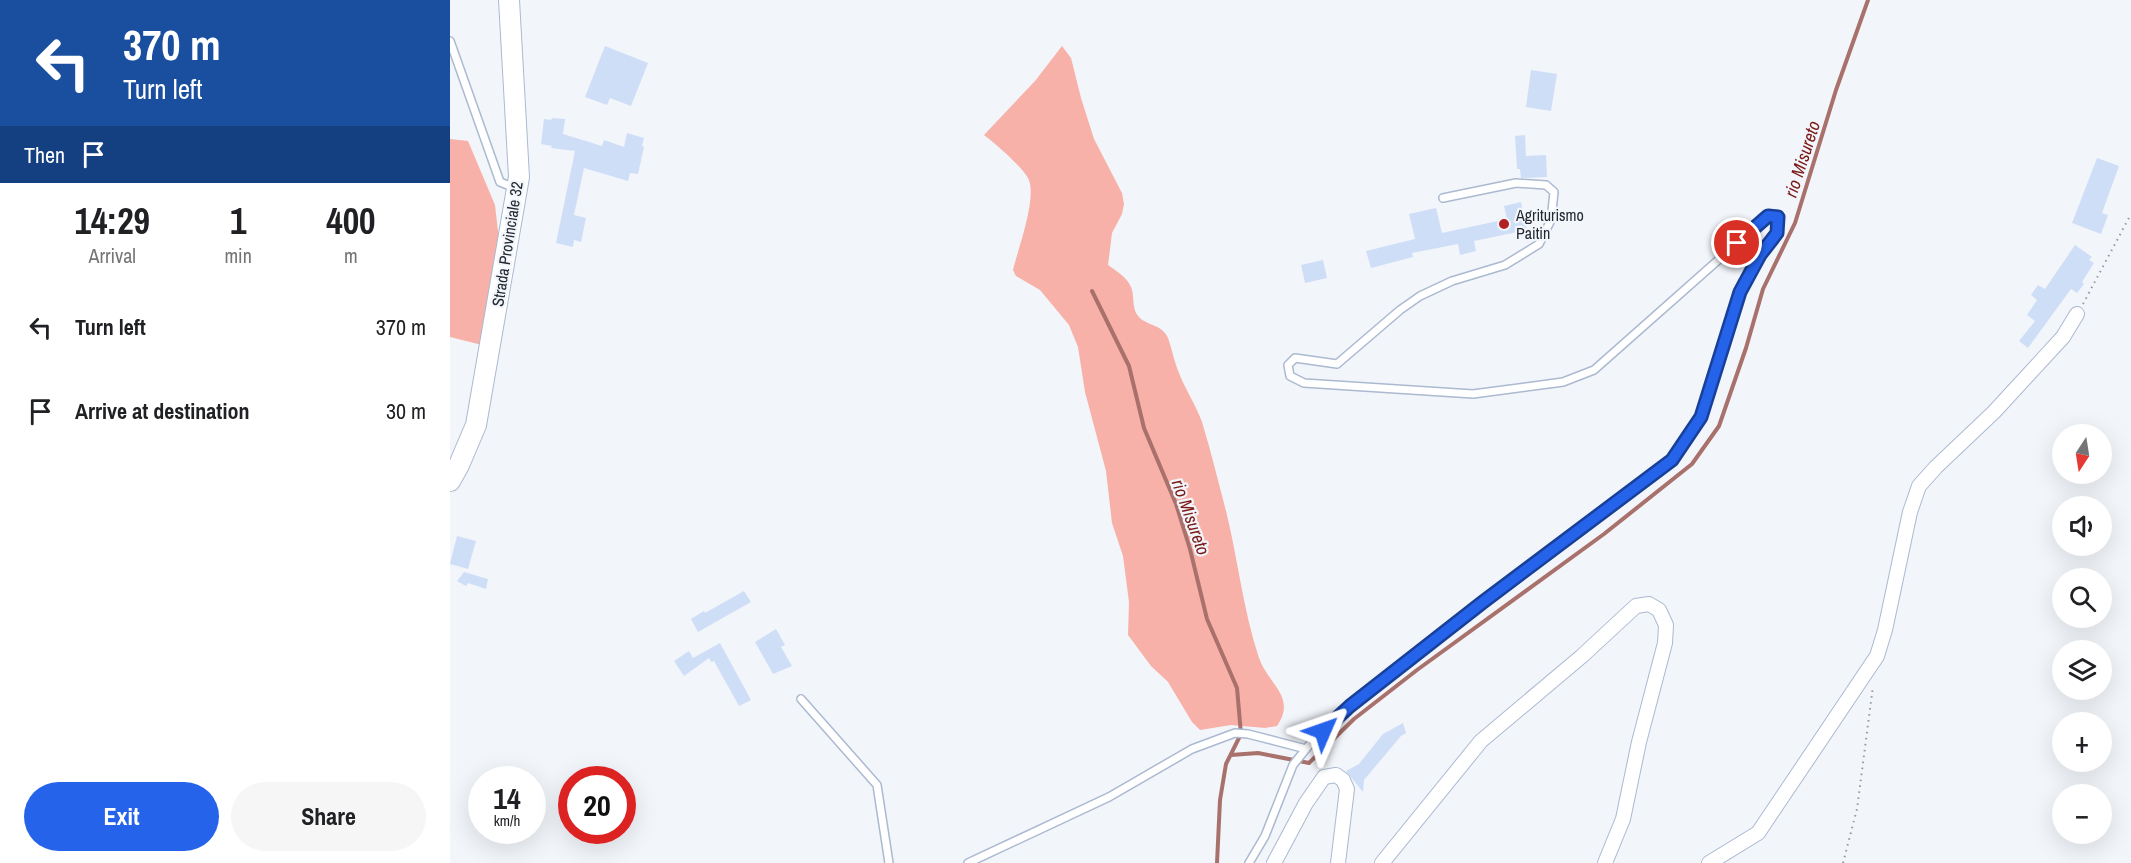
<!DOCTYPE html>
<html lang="en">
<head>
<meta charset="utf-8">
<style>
  :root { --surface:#fff; --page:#f6f6f6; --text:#202124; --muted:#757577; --accent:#2563eb }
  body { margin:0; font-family:"Archivo Narrow",sans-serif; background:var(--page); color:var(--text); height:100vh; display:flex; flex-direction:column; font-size:22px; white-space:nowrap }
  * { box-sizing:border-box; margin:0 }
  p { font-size:20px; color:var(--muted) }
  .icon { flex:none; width:33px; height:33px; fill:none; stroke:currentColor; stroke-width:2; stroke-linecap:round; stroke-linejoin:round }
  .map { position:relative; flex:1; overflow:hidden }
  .details { display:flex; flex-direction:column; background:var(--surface); width:450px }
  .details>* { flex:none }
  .top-card { background:#1a4fa0; color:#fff; overflow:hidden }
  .needle { width:39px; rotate:192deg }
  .tools { position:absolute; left:1602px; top:424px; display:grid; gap:12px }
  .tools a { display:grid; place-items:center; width:60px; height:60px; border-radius:50%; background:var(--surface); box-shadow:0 6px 24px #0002; font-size:30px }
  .speed { position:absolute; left:18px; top:766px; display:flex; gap:12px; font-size:30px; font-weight:700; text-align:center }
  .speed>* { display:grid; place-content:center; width:78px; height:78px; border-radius:50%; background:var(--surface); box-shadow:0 6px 24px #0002; line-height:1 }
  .speed small { font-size:15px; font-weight:400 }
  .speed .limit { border:9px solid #d22; background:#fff; color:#111 }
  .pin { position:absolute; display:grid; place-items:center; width:51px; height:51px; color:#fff; margin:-26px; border:3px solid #fff; border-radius:50%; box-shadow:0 2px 6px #0007 }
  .me { position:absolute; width:66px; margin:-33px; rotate:47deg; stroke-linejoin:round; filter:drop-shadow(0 0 4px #0008) }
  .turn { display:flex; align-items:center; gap:21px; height:126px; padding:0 24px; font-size:27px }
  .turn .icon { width:78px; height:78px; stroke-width:2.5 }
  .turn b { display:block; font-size:42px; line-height:51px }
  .then { display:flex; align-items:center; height:57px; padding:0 24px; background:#0003; gap:12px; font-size:22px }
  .eta { display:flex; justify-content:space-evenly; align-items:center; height:102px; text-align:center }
  .eta b { font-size:36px; font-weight:700; line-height:42px }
  .button { display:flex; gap:12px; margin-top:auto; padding:12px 24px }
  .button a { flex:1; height:69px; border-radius:36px; background:var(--accent); color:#fff; font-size:24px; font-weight:700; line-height:69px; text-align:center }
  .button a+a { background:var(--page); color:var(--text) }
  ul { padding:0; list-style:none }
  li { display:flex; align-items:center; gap:18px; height:84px; padding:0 24px }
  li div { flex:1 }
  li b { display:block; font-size:22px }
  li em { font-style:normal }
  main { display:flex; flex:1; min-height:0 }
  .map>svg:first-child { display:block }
</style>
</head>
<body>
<main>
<section class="details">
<div class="top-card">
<div class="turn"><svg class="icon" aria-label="left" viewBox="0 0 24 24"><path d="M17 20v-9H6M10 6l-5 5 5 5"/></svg><div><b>370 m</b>Turn left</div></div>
<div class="then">Then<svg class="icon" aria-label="arrive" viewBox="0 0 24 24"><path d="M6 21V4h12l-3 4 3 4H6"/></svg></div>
</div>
<div class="eta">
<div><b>14:29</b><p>Arrival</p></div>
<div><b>1</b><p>min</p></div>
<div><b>400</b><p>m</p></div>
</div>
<ul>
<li><svg class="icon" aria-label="left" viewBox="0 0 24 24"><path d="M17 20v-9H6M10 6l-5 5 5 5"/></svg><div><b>Turn left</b></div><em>370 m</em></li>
<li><svg class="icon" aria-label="arrive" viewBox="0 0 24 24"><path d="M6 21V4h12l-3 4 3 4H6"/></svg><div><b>Arrive at destination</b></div><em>30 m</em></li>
</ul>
<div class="button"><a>Exit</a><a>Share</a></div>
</section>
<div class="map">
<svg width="1681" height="863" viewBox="0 0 1681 863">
  <rect width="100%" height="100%" fill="#f2f5fa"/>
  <path fill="#f7b1a8" d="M612,46L621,58L631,98L644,139L672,193L674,204L672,214L662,233L658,265C666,271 677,277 681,287C685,296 681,309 689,317C697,326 712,324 718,338C722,349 724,361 729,373C735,389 746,405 752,422C761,451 768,481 776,511C788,559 793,610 809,658C818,684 847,697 827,726L815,728L781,725L750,730L742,722L718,682L701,666L678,635L679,602L673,556L662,523L656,471L635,392L628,347L619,325L590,290L566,276L563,270C568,249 588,196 578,178C571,166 546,144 534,135L585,81Z
    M0,139L18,141L45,205L50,249L32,345L0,337Z"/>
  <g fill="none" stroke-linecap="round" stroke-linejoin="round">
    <path stroke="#a9716c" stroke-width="4" d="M642,291L679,366L694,428L726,504L740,549L757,619L787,688L791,734L776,764L770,800L767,863
      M781,755L808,753L859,763L904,719L967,670L1154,534L1242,464L1269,426L1296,348L1313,289L1345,223L1386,90L1418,0"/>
  </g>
  <path fill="#cfdef7" d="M155,46L198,63L181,106L160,98L157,105L135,97Z
    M1081,70L1107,74L1101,111L1076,107Z
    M102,118L115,119L113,134L152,146L154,140L174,147L177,133L194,138L192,146L194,147L188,174L180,173L178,181L134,168L124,215L136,218L131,242L124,240L123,247L106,243L125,151L101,148L102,146L91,144L94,119L101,120Z
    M1075,135L1076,156L1096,155L1097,177L1071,178L1070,169H1067L1065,136Z
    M1647,158L1669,166L1652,213L1658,215L1651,234L1622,223Z
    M1071,202L1077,230L1024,241L1026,251L1010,255L1008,244L962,253L963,257L921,268L916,251L965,239L959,214L986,208L992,233L1057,219L1054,206Z
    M1625,245L1642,257L1639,260L1644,263L1632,282L1634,284L1627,293L1621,289L1578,348L1569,341L1585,321L1577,315L1587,300L1581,295L1588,285L1595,289Z
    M873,260L877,278L855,283L851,265Z
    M7,536L26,541L18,569L0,564Z
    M14,572L38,579L36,589L18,583L16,586L7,581Z
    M294,591L301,602L248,632L241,619L254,611L255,613Z
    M326,629L335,645L331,647L342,666L323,674L305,642Z
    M270,643L301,700L289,706L264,661L261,662L259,658L234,676L224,661L239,651L243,658Z
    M953,723L956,733L951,736L914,780L913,792L896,771L909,764L933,734Z"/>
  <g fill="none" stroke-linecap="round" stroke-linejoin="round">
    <defs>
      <path id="lane" d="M0,41L50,182L65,188
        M351,699L427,785L439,863
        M518,863L659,797L742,749L785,733L798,734L856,749
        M799,863L815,836L843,765L860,744L900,707L1033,602L1222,460L1251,417L1291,292L1310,255L1327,233L1328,217L1318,216L1144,370L1113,382L1023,394L854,383L840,376L838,365L845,358L887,364L950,310L970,296L1002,281L1055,265L1089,244L1101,220L1104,192L1096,185L1066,183L993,198"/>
      <path id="street" d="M824,863L856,803L874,777L886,775L893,780L897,789L888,863
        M932,863L1031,741L1132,656L1186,606L1199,604L1209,610L1216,625L1215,643L1189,742L1173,819L1155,863
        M1259,863L1308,833L1427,656L1435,630L1460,512L1469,486L1486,467L1544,412L1613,337L1627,314"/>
      <path id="secondary" d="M0,481L9,465L26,425L69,177L59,0"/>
    </defs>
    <use href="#lane" stroke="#abb9d1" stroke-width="10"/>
    <use href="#street" stroke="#abb9d1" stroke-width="16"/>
    <use href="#secondary" stroke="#abb9d1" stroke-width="22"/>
    <path stroke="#95999f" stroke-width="2" stroke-dasharray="1.5 4.5" stroke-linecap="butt" d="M1633,304L1681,214
      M1393,863L1407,809L1423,686"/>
    <use href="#lane" stroke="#fff" stroke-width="7"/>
    <use href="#street" stroke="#fff" stroke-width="14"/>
    <use href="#secondary" stroke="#fff" stroke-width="20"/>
  </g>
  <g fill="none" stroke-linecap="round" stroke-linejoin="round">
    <defs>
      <path id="route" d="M873,731L900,706L1033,602L1222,460L1251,417L1290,292L1310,255L1327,233L1328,217L1318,216L1287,243"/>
    </defs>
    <use href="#route" stroke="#184099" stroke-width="15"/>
    <use href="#route" stroke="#2563eb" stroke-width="10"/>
  </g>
  <circle fill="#b22121" stroke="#f2f5fa" stroke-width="2" cx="1054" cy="224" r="6"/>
  <g text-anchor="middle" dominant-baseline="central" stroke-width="4.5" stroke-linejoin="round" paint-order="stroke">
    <g font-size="16" fill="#232831" stroke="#f2f5fa" text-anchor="start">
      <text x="1066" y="215">Agriturismo<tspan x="1066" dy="18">Paitin</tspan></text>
    </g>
    <g font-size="16" fill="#232831" stroke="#f2f5fa">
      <text transform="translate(57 244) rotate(-81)">Strada Provinciale 32</text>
    </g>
    <g font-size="18" font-style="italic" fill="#7b1917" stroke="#f2f5fa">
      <text transform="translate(1352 159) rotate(-72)">rio Misureto</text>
      <text transform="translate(741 517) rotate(70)">rio Misureto</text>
    </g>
  </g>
</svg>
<div class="tools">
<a><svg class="needle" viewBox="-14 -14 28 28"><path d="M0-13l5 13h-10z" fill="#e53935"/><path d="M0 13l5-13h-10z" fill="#757577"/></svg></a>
<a><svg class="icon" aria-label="sound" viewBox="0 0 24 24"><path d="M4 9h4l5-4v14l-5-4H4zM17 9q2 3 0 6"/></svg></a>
<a><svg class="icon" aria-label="search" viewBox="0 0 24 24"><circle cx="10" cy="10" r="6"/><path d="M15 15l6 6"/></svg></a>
<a><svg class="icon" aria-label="layers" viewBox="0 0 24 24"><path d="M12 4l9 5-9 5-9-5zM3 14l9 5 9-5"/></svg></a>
<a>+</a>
<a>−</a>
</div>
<div class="speed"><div>14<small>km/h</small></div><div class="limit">20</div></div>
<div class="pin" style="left:1287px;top:243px;background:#d93025"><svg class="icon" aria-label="arrive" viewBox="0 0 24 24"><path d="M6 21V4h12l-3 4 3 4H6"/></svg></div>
<svg class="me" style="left:873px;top:731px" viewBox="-20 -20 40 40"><path d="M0-17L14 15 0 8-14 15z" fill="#2563eb" stroke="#fff" stroke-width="4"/></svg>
</div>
</main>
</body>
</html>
